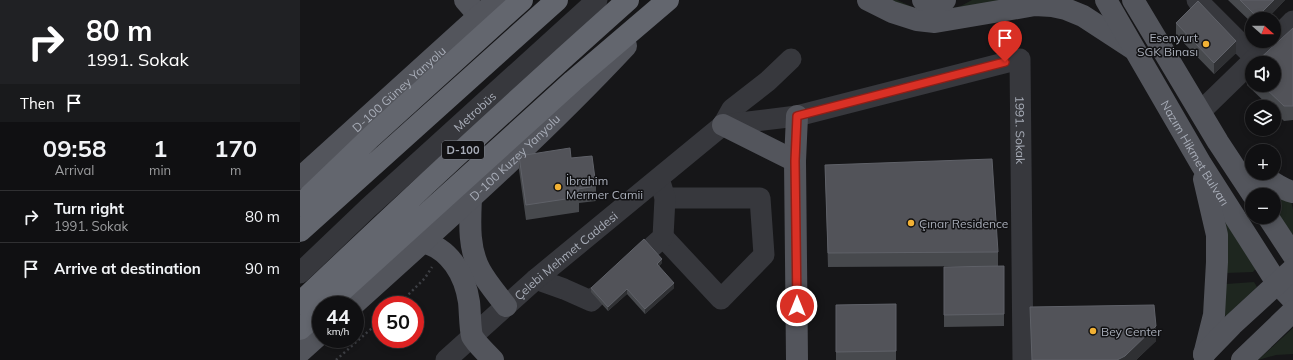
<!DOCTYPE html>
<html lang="en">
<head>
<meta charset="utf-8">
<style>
  :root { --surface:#101012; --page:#1e1e20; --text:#f1f3f6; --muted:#9c9d9f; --line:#303032 }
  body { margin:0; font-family:Mulish,sans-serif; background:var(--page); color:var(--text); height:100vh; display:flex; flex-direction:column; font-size:15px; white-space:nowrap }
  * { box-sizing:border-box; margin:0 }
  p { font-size:13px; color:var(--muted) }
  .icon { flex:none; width:22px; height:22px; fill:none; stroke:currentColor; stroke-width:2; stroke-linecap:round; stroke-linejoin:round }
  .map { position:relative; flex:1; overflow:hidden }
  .sheet { display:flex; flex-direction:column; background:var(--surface); width:300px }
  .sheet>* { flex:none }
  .guide { background:#202124; color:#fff; overflow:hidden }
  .needle { width:26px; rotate:111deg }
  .tools { position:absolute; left:945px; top:12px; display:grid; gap:8px }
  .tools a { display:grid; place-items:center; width:36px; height:36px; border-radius:50%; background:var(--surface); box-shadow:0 2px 6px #0003,0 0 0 1px var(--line); font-size:20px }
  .speed { position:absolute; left:12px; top:296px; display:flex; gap:8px; font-size:20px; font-weight:700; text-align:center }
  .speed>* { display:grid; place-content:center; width:52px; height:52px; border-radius:50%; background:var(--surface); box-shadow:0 2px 6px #0003,0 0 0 1px var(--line); line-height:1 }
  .speed small { font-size:10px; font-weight:400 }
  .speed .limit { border:6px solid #d22; background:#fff; color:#111 }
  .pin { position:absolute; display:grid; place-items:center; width:34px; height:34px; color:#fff; margin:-41px -17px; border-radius:50% 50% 50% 0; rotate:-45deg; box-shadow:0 0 4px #0007 }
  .pin .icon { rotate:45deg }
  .me { position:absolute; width:44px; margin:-22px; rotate:0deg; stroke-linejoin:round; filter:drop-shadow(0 0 3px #0008) }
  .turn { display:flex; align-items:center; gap:14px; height:84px; padding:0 20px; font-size:18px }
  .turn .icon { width:52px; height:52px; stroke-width:2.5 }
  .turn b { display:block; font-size:28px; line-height:34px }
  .then { display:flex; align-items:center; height:38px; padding:0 20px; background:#0003; gap:8px; font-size:15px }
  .eta { display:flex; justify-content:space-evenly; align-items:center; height:68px; text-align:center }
  .eta b { font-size:24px; font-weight:700; line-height:28px }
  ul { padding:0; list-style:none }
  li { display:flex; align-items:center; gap:12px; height:52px; padding:0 20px; border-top:1px solid var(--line) }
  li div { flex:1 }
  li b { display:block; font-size:15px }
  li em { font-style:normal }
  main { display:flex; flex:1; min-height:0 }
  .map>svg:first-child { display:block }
</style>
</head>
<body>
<main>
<section class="sheet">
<div class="guide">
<div class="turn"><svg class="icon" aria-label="right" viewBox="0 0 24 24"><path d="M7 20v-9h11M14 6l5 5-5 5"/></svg><div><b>80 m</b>1991. Sokak</div></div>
<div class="then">Then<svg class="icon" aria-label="arrive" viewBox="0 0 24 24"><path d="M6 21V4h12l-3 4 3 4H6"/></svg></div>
</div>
<div class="eta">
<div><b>09:58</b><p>Arrival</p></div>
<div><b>1</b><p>min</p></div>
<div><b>170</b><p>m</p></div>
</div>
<ul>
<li><svg class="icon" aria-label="right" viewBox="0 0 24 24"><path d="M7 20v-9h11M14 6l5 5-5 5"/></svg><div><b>Turn right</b><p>1991. Sokak</p></div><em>80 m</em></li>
<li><svg class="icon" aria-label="arrive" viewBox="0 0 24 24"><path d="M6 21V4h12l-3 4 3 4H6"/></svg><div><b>Arrive at destination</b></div><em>90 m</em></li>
</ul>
</section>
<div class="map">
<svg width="993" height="360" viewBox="0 0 993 360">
  <rect width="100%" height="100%" fill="#161618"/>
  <path fill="#1e261f" d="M584,0H597L619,10L636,12L661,6L672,0H703L638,16Z
    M957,177L990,195L993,210V234H992L974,210V195H963Z
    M926,221L958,266L953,272L926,273L922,223Z
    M954,282L957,287L926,316L922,313L926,284Z
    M993,328V354L976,355L958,360Z"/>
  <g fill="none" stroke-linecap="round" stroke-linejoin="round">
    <path stroke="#3d3f44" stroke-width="2.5" stroke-dasharray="2 3" stroke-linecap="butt" d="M98,305L125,278L132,267
      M36,360L81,320"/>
    <g stroke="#37383d" stroke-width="21">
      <path d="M897,0L955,58"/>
      <path d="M974,40L993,21"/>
      <path d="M900,112L973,41"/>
      <path d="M423,125L432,109L468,81L491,59"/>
      <path d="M363,237L421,299L464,255L460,198H365"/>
      <path d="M353,246L363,237L365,198L361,185"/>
      <path id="s1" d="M0,273L68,208L297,0"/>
      <path d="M236,279L264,289L291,301L295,297"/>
      <path id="s2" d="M146,360L236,279L423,125L497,116L720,59L723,360"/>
    </g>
    <g stroke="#53555c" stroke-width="22">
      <path d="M165,0L179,16"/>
      <path d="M568,0L592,12L617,20L635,22L735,5L752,6L766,9L783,16L832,48"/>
      <path d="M623,0H645"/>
      <path id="s3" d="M806,0L901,164L977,283L993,300"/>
      <path d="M833,0L918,142L953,195"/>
      <path d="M497,116L495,161L497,360"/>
      <path d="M423,125L495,161"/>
      <path d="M959,173C969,180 981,189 993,192"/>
      <path id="s4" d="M0,178L179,16L198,0"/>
      <path d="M904,179L917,235V262L914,315L904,355"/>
      <path d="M171,197C170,222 168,248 180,270C187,283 197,294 206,306"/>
      <path d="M968,217L993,255"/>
      <path d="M123,242C150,249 165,275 169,302C170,311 170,329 172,336C175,342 188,355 193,360"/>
      <path id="s5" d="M53,305C146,221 240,138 326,46"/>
      <path d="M0,352L21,333"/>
      <path d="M904,354L932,325L993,269"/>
      <path d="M942,360L993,311"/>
    </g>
    <path stroke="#63666e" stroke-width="22" d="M0,205L71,137L222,0
      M0,231L257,0
      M0,303C108,200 217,99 328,0
      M26,305L273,81L368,0
      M0,329L21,310"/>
  </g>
  <path fill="#47494d" d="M928,0H985L967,19H952V23Z
    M876,23L936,53L914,74L876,35Z
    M993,28V120L984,121L974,111V107H970L947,85V70L952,66V85H974Z
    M219,156L271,158L296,186V201L279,203V212L226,220L219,170Z
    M525,165L698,252V266L528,267Z
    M362,263L359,266L374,288L345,314L327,294L308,311L291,292V288Z
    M704,266V326L644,327V267Z
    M596,304V360H536V305Z
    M730,307L856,341L836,360H732Z"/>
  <path fill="#2f3033" d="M974,0H985L967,19H957V17Z
    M936,41V53L914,74V63Z
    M362,259V263L357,268V264Z
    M374,283V288L345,314V309Z
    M327,289V294L308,311V307Z
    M856,326V341L836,360H817Z"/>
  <path fill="#525359" stroke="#5f6168" d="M940,0H974L957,17Z
    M898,1L936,41L914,63L876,23Z
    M993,28V106H984L962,85H974V63H955Z
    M952,66V75L947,70Z
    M270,148L271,158L292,156L296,186L278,189L279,197L226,205L219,156Z
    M692,159L698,252L528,253L525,165Z
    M344,239L362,259L357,264L374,283L345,309L327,289L308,307L291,288Z
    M704,266V314L644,315V267Z
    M596,304V351L536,352V305Z
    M854,305L856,326L825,356L817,360H732L730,307Z"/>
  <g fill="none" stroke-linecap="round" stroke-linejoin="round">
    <defs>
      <path id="route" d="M497,306L495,161L497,116L705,62"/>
    </defs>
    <use href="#route" stroke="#8d1f18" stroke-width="10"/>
    <use href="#route" stroke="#d93025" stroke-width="7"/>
  </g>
  <g fill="#f2b134" stroke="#111113" stroke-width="1.5">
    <circle cx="906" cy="44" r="4"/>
    <circle cx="258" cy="187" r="4"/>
    <circle cx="611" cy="223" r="4"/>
    <circle cx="793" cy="331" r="4"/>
  </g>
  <g text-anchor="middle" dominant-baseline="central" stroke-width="3" stroke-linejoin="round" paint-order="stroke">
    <rect fill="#111113" stroke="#7b7e86" stroke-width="1" x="142" y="141" width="42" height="18" rx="3"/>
    <g font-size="11" font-weight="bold" fill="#a8adb8">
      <text x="163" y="150">D-100</text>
    </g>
    <g font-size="12" fill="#a8adb8" stroke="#111113" text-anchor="start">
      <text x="898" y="37" text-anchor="end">Esenyurt<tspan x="898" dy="14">SGK Binası</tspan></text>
      <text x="266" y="180">İbrahim<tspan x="266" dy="14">Mermer Camii</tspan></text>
      <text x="619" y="223">Çınar Residence</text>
      <text x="801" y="331">Bey Center</text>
    </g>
    <g font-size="12" fill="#a8adb8" stroke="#111113">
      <text stroke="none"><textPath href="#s4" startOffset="133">D-100 Güney Yanyolu</textPath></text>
      <text stroke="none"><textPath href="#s1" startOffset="238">Metrobüs</textPath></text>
      <text stroke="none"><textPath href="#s2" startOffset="739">1991. Sokak</textPath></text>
      <text stroke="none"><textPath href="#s3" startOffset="177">Nazım Hikmet Bulvarı</textPath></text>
      <text stroke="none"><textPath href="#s5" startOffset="219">D-100 Kuzey Yanyolu</textPath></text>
      <text stroke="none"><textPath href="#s2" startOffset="159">Çelebi Mehmet Caddesi</textPath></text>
    </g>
  </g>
</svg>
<div class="tools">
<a><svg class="needle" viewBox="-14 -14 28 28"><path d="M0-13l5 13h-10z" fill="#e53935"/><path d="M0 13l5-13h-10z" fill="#9c9d9f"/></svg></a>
<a><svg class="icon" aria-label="sound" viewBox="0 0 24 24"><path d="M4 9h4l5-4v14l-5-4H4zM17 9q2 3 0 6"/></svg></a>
<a><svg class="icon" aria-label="layers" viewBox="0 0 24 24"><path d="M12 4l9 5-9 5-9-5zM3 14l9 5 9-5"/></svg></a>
<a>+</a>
<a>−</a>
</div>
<div class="speed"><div>44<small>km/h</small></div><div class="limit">50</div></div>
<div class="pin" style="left:705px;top:62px;background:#d93025"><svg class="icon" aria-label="arrive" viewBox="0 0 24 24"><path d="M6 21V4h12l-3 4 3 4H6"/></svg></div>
<svg class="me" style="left:497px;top:306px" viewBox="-20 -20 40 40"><circle r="17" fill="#d93025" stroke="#fff" stroke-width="3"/><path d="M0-11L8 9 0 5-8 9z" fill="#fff"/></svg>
</div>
</main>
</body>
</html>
